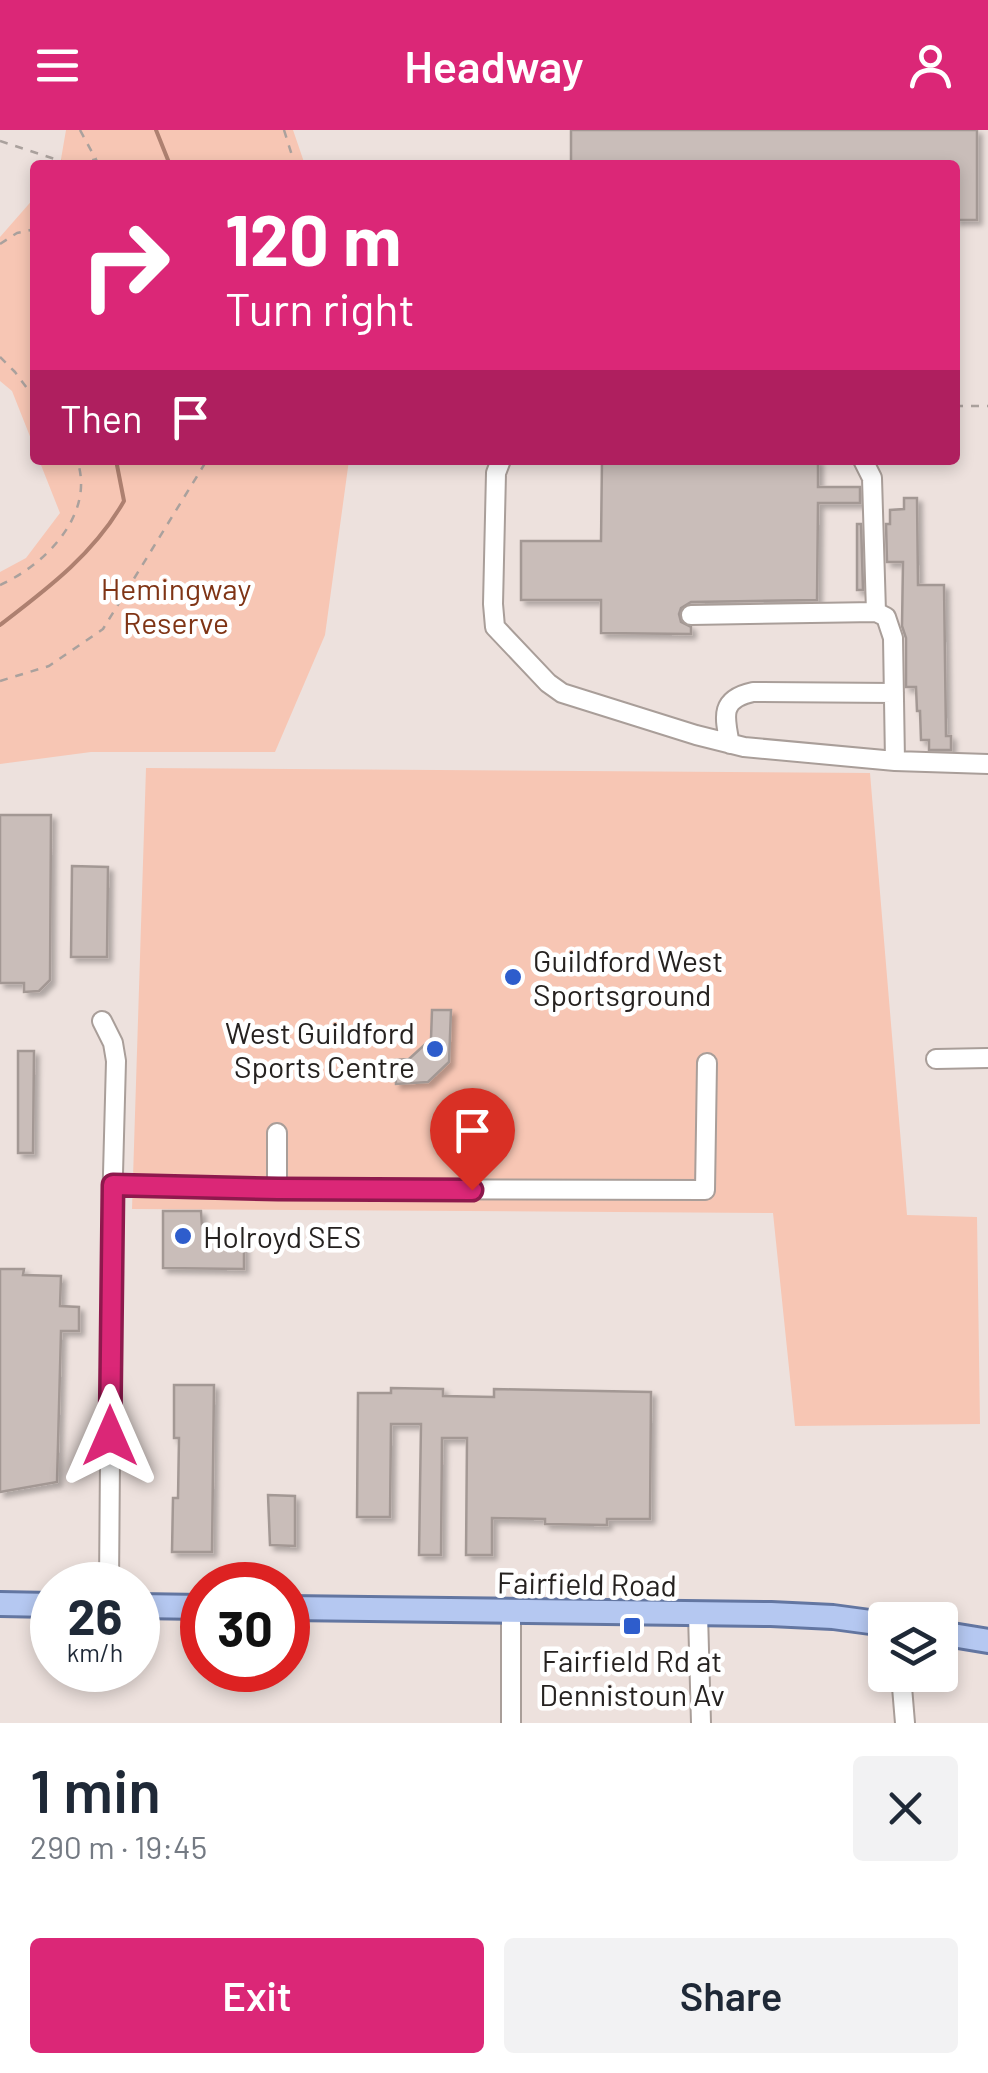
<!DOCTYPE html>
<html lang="en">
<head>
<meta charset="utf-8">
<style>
  :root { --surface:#fff; --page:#f2f2f3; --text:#1f2937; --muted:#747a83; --accent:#db2777 }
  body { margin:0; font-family:Barlow,sans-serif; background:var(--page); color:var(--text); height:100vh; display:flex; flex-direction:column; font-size:38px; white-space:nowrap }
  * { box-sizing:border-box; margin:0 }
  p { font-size:32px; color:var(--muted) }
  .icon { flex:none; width:55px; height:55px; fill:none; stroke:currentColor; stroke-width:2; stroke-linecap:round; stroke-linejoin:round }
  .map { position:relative; height:1593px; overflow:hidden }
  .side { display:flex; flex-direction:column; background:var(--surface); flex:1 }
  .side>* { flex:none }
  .hud { position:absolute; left:30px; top:30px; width:930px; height:305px; border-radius:10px; box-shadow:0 5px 15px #0003; background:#db2777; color:#fff; overflow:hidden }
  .tools { position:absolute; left:868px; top:1472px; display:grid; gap:20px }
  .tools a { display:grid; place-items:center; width:90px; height:90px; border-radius:10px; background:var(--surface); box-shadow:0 5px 15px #0003; font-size:50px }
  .speed { position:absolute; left:30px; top:1432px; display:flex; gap:20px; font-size:50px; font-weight:700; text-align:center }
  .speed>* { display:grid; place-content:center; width:130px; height:130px; border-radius:50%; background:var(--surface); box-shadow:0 5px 15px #0003; line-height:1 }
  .speed small { font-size:25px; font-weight:400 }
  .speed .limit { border:15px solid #d22; background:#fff; color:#111 }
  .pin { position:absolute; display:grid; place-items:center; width:85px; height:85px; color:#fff; margin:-102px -42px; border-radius:50% 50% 50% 0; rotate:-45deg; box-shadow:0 0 10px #0007 }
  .pin .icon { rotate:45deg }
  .me { position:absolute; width:110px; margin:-55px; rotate:0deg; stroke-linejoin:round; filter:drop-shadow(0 0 8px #0008) }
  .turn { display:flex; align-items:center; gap:35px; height:210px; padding:0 30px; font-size:45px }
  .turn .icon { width:130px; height:130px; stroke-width:2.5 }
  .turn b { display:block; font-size:70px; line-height:85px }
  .then { display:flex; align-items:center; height:95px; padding:0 30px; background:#0003; gap:20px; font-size:38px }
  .round { display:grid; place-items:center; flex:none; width:105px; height:105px; border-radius:10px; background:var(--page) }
  .head { display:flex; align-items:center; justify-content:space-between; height:170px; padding:0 30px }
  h1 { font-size:60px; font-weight:600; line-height:75px }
  .primary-button { display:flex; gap:20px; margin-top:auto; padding:20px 30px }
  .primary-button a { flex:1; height:115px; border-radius:10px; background:var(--accent); color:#fff; font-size:40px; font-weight:600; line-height:115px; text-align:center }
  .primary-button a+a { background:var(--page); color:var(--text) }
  header { display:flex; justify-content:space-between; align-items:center; height:130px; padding:0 30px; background:var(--accent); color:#fff; font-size:45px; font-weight:600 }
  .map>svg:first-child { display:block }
</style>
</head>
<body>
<header><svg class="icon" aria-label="menu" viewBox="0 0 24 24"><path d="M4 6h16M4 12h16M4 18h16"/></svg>Headway<svg class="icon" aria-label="person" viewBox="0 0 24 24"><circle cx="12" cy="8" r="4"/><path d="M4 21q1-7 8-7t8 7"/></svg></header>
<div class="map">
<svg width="988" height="1593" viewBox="0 0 988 1593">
  <defs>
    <filter id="shadow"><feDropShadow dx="4.5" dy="4.5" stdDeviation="2.5" flood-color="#0004"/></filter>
  </defs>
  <rect width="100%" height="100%" fill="#ede1dd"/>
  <path fill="#f7c6b4" d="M66,0H293L305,35H60Z
    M35,67V319L12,261L0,251V107Z
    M39,330H349L325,505L275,622H91L0,634V442L26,428L60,383Z
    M146,638L870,643L907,1085L977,1087L980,1294L795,1296L773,1083L132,1079Z"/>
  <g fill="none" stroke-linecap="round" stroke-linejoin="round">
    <path stroke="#ae8070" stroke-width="4" d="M156,0L170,35
      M0,495C47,459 94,424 124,371L116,330"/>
  </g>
  <path fill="#c9bdb9" stroke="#a39894" stroke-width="2.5" filter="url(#shadow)" d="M571,0H977V90H955V35H571Z
    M602,330H818V357H860V373H818L817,470L691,472L681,478L679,484L681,492L691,497V504L601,503V470H521V411H601Z
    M904,368H917L918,455H944L946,606H951V620H929V610H921L920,581H917L916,557H906V508L902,496L903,432H887L886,394H890V380L904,379Z
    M857,394H861L863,460H857Z
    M0,685H51L50,850L39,861L24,862V853H0Z
    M72,736L108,737L107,827H71Z
    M432,880H451L449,932L428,952L396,954L395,930L409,929L431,909Z
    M18,921H34L33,1023H18Z
    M163,1081H201L203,1113H244V1139L163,1138Z
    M0,1139H24L23,1145L61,1146L60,1176L79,1177V1201H61L57,1352L0,1362Z
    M174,1255H214L212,1422H172L173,1368H178L179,1308H174Z
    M391,1258L443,1259V1266L494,1267V1259L651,1262L650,1389H607V1395L545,1394V1389L492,1388V1425H466L467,1308H442L441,1425H419L421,1294H391L390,1387H357L358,1263H391Z
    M268,1365L295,1366V1416L270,1415Z"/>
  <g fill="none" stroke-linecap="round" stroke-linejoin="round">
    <defs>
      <path id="minor" d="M501,330L496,343L493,474L495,497L548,553L562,563L696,605L744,617L895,631L988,634
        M863,330L872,348L876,482
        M691,485L876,482L886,487L893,508L895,631
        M730,614C724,586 720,569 753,562L894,563
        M102,891L113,913L116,931L112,1081L109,1455
        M936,929L988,928
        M277,1003V1059
        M113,1055L277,1059L705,1060L707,933
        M698,1484L701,1593
        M901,1545L905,1593
        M511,1593V1482"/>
      <path id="major" d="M0,1474L52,1475
        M138,1476L202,1477
        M288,1478L771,1484L833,1487L885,1494
        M940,1503L988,1511"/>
    </defs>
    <use href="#minor" stroke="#a99e99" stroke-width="22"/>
    <use href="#major" stroke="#6376a1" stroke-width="28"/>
    <path stroke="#aaa19d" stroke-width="2.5" stroke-dasharray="8 8" stroke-linecap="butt" d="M80,0L99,35
      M284,0L295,35
      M0,11L64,32L81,33L97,29
      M0,114L17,103L35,99
      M0,227L15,242L35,269
      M955,276H988
      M0,455C45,435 96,384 77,330
      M0,551L49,536L103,499L207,330"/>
    <use href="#minor" stroke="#fff" stroke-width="18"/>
    <use href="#major" stroke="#b5c8f1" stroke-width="22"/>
  </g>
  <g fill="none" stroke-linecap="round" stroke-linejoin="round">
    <defs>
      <path id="route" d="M110,1306L113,1055L278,1059L472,1060"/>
    </defs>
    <use href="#route" stroke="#8e194d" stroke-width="25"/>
    <use href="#route" stroke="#db2777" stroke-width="18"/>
  </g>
  <g fill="#2e5dcc" stroke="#fff" stroke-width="4">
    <circle cx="513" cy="847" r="10"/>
    <circle cx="435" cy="919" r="10"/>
    <circle cx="183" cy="1106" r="10"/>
    <rect x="622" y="1486" width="20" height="20" rx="5"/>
  </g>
  <g text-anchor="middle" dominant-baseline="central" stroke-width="9" stroke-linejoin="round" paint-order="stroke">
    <g font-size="30" fill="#7f3415" stroke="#fff">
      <text x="176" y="458">Hemingway<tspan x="176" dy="34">Reserve</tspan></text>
    </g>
    <g font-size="30" fill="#262220" stroke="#fff" text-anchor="start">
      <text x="533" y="830">Guildford West<tspan x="533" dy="34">Sportsground</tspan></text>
      <text x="415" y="902" text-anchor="end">West Guildford<tspan x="415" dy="34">Sports Centre</tspan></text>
      <text x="203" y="1106">Holroyd SES</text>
      <text x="632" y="1530" text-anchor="middle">Fairfield Rd at<tspan x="632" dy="34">Dennistoun Av</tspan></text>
    </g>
    <g font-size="30" fill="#262220" stroke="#fff">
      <text transform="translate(587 1453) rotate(1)">Fairfield Road</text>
    </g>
  </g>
</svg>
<div class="tools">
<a><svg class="icon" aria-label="layers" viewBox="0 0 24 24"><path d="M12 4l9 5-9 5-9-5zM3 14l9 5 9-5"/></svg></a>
</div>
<div class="speed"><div>26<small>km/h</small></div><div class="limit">30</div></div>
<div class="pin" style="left:472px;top:1060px;background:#d93025"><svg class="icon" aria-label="arrive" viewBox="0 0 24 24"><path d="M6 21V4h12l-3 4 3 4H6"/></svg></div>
<svg class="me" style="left:110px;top:1306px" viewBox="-20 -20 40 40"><path d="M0-17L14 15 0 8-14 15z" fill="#db2777" stroke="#fff" stroke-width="4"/></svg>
<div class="hud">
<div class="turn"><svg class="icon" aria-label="right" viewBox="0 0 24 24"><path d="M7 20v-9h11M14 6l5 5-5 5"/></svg><div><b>120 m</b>Turn right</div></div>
<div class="then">Then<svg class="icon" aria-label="arrive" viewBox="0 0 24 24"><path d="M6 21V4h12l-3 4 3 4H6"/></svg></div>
</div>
</div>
<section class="side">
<div class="head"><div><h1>1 min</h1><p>290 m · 19:45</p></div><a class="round"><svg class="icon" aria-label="close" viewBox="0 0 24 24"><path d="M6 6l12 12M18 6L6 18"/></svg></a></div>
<div class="primary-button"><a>Exit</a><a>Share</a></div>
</section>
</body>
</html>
